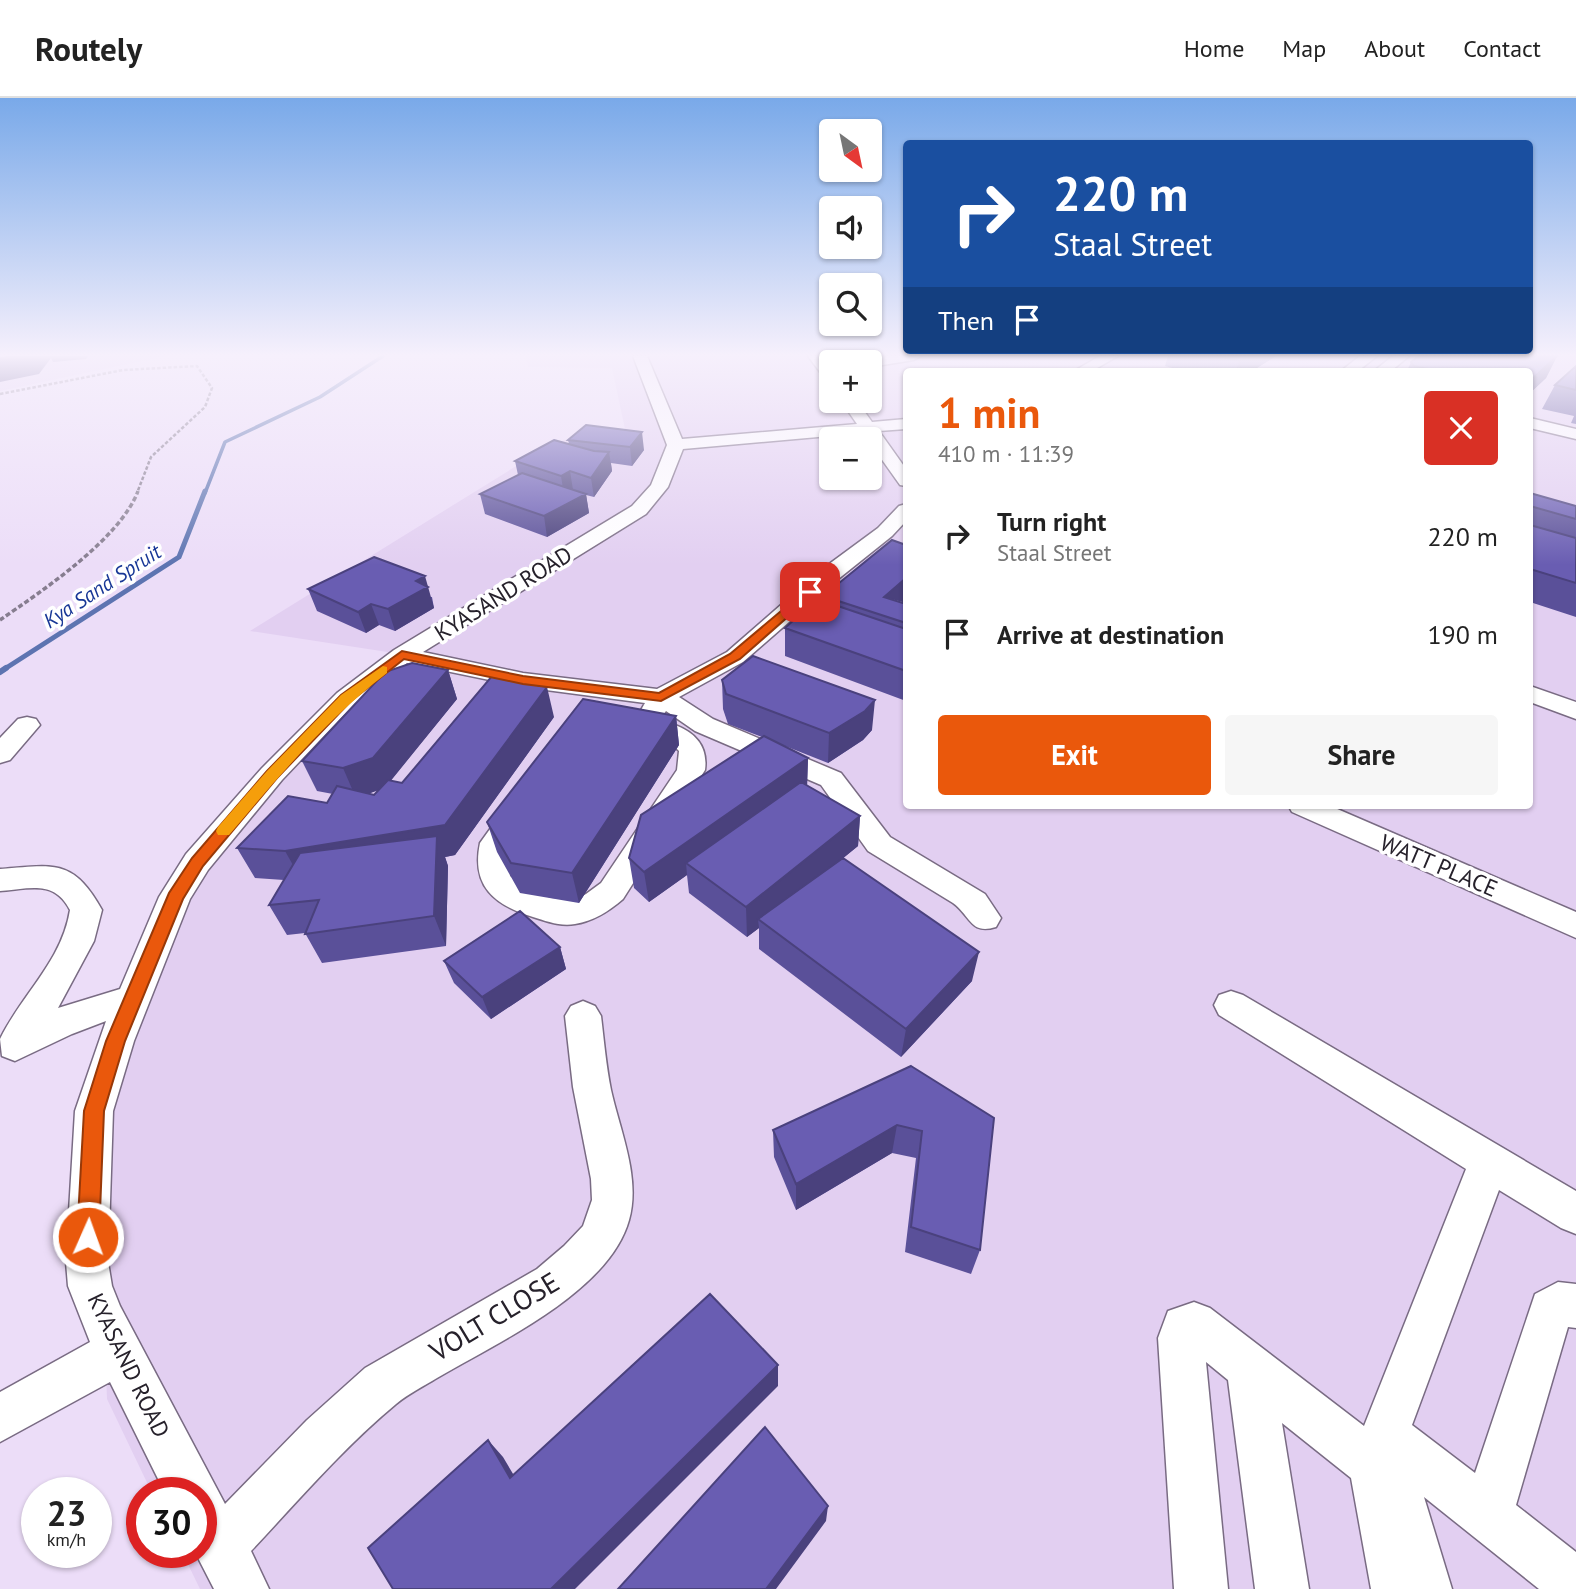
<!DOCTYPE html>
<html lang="en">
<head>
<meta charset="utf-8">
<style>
  :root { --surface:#fff; --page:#f6f6f6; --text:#222; --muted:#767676; --line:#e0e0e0; --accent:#ea580c }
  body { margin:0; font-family:"PT Sans",sans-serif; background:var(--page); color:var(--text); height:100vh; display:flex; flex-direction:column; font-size:26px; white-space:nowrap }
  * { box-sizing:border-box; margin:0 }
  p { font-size:23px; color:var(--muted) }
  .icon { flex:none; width:38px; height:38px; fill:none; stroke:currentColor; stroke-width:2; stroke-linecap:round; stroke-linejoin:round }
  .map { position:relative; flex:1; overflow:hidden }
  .side { position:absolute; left:903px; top:270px; width:630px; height:441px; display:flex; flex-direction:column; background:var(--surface); border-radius:7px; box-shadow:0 2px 5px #0004 }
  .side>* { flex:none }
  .hud { position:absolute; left:903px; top:42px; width:630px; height:214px; border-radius:7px; box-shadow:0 2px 5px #0004; background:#1a4fa0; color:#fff; overflow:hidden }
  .needle { width:46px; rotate:147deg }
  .buttons { position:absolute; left:819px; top:21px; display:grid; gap:14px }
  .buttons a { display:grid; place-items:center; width:63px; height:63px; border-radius:7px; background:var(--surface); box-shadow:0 2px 5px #0004; font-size:35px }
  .speed { position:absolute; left:21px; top:1379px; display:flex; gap:14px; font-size:35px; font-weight:700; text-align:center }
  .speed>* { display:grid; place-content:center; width:91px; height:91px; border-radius:50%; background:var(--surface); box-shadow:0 2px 5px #0004; line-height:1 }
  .speed small { font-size:18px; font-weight:400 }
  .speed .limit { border:10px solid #d22; background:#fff; color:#111 }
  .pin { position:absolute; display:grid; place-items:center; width:60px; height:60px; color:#fff; margin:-30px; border-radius:14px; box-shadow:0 4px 10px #0006 }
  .me { position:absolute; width:77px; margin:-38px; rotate:2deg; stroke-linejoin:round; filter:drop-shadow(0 0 5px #0008) }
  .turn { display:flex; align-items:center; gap:24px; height:147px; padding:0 35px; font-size:32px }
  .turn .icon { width:91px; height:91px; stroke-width:2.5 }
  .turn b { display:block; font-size:49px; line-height:60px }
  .then { display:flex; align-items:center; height:66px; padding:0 35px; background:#0003; gap:14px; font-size:26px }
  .round { display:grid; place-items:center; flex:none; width:74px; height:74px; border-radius:7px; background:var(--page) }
  .summary { display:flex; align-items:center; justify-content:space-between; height:119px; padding:0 35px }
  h1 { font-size:42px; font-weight:700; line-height:52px; color:var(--accent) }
  .action { display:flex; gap:14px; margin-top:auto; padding:14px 35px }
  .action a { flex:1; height:80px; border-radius:7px; background:var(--accent); color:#fff; font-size:28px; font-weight:700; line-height:80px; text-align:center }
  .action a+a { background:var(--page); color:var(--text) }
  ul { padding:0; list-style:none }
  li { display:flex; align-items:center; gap:21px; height:98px; padding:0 35px }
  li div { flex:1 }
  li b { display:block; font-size:26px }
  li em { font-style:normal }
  header { display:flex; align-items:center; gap:42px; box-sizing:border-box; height:98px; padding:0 35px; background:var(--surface); border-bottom:2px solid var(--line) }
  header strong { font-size:33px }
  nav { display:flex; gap:38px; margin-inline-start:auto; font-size:24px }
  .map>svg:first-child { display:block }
</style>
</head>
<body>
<header>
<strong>Routely</strong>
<nav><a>Home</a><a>Map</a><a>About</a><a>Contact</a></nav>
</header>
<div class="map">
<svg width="1576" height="1491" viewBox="0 0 1576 1491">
  <rect width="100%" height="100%" fill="#ecddf8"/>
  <path fill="#e2cff1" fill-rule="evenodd" d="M0,258H166L0,293Z
    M526,258H1576V1491H200L182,1454H201V1395H152L107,1301L101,1138L115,967L183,811L246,720L394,555L250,533L555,344L625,331L612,270L528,269ZM831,264H870V303H831ZM906,273H1530V707H906ZM831,341H870V380H831Z"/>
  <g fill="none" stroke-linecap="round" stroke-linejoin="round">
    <path stroke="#5d74b1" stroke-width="3.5" d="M205,395L225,344L320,299L383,258"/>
    <path stroke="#5d74b1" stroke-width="5" d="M3,572L179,459L205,393"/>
    <path stroke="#5d74b1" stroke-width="6" d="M0,574L6,570"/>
    <defs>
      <path id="minor" d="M633,258H647L682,341L857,326L841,303H857L872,324L906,321V331L879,333L906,371V388L900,387L863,335L683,351L668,389L646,416L423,554L523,575L657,591L727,554L821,472L878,430L899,408L906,406V423L892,438L837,482L743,564L679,599L713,621L841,675L890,739L985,796L1001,820L996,829C970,837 971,818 953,805L868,753L821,687L695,633L666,613L663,617L654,620L645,617L641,612L645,605L523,589L407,565L355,605L282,682L208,772L190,801L134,943L113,1013L108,1164L112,1188L120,1208L225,1406L307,1322L365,1270L537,1171L564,1148L583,1128L592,1102L591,1081L573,989L565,918L571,908L583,903L595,908L601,918C604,943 606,967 611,992C620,1033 641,1080 629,1122C609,1194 498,1244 437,1280C424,1288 408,1296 396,1306C343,1350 298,1403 251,1453L269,1491H214L195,1454H201V1395H165L110,1284L0,1344V1294L90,1244L68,1188L66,1164L75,1013L106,923L72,936L15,963L2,958L0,941C22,896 62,863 70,812C54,781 29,791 0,793V771C54,767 73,760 102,812L94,843L58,910L120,891L159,799L186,756L262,670L337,595L394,552L632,408L651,387L667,347Z
        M808,258H822L831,269V283L826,282Z
        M887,258H921L914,262L870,269V264H863Z
        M1100,258H1118L1092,273H1074Z
        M1360,258H1377L1358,273H1341Z
        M1393,258H1409L1391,273H1374Z
        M1530,320L1576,331V341L1530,330Z
        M1530,588L1576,604V621L1530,604Z
        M610,616C646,619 712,622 705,672L623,801C609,813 594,823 575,826C561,829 546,823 533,819C494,807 471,788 480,745L562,631L572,623ZM610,632C632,634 663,634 679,653L677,672L601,785L586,796L575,802L551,800L529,793L510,778L508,759L510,746L580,643L589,636Z
        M27,619L36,621L40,627L10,662L0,665V640L18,621Z
        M1288,707H1328L1576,814V840L1292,714Z
        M1231,893L1243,897L1576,1093V1136L1561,1130L1499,1092L1412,1327L1475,1375L1535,1196L1558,1184L1576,1186V1230L1568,1229L1516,1407L1576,1454V1491H1539L1424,1399L1452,1491H1371L1351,1380L1282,1325L1309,1491H1255L1228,1282L1206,1264L1228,1491H1174L1158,1240L1168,1213L1194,1204L1210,1210L1364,1328L1466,1071L1219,917L1214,907L1219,897Z"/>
    </defs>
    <use href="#minor" stroke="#796b83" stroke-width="3"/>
    <path stroke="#867d8f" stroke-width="2.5" stroke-dasharray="3.5 2" stroke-linecap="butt" d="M0,296L123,272L197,268L212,290L205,309L151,359L137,395"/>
    <path stroke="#867d8f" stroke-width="3.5" stroke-dasharray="5 2.5" stroke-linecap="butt" d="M0,522C42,493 120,441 138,393"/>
    <use href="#minor" fill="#fff" fill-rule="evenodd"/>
  </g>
  <path fill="#5a5099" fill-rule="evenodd" d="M1168,258H1276L1252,273H1183L1165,268Z
    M1557,258L1546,280L1530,295V273H1407L1411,264Z
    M1576,268V326L1571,325L1574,318L1542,311L1555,287Z
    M586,327L644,352L632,368L611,365L612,373L594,399L586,397L589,415L547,439L485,416L480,396L518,377L515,363L569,346L568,342Z
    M1530,395L1576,408V519L1530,504Z
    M308,491L432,499L434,510L395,533L379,527L366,535L317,513Z
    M823,498L906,506V603L785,558V530L823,504Z
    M448,572L457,601L390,683L402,685L554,619L455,757L445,759L448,768L446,848L322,865L305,835L287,837L269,807L284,782L255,780L237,750L327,705L333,696L317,693L302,663ZM379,691L374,697L368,696Z
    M722,582L872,632L863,642L828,665L780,646L808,660L807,688L860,718L858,748L843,760L972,883L901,959L759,851V830L747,839L689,795L687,777L649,804L634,790L629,760L762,639L728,626L723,611Z
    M676,618L679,647L579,805L520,795L497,754L487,724Z
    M560,849L566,871L491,921L454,885L444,863Z
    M911,968L980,1152L971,1176L905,1154L916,1060L892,1055L796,1112L774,1059L773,1032Z"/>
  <path fill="#4a417d" d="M7,258H88L86,261L53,264L51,260L39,276L0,284V259Z
    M1248,258H1276L1252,273H1236L1239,263Z
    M1557,258L1546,280L1530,295V285L1531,282Z
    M642,334L644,352L632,368L630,349Z
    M609,354L612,373L594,399L591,380Z
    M570,373L573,392L564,397L561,378Z
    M586,396L589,415L547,439L544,418Z
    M425,478L434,510L395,533L388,511L416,483Z
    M906,480V505L884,499Z
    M371,506L379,527L366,535L358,514Z
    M448,572L457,601L385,690L356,700L343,670Z
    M547,589L554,619L455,757L445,759L448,768L446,848L434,818L302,783L285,753L445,727Z
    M875,602L872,632L863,642L828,665L829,635Z
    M676,618L679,647L579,805L572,775Z
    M808,660L807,690L686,765L687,777L649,804L644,774Z
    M860,718L858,748L764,825L758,821L759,830L747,839L746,809Z
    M560,849L566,871L491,921L482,899Z
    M979,854L972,883L901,959L906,931Z
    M897,1027L892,1055L796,1112V1086Z
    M778,1267V1288L575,1491H551Z
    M488,1342L503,1359L525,1396L510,1380Z
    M828,1408L826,1423L776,1491H766Z"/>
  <path fill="#695db2" stroke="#4a417d" stroke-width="2" d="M1217,258H1248L1239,263Z
    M1419,258H1557L1531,282H1530V273H1436L1414,268L1411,264Z
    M1576,268V292L1555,287Z
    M586,327L642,334L630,349L568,342Z
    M554,342L594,353L609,354L591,380L570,373L561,378L515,363Z
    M522,375L586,396L544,418L480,396Z
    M1530,395L1576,408V421L1530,408Z
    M1530,427L1576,440V485L1530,471Z
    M892,442L906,447V480L884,499L906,506V525L823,498Z
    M374,459L425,478L416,483L428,489L388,511L371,506L358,514L308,491Z
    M817,501L906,531V573L785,530Z
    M753,558L875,602L865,613L829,635L726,596L722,582Z
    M412,565L448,572L373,660L343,670L302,663L385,574Z
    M492,578L547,589L445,727L285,753L237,750L288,698L327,705L337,688L374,697L388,682L402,685Z
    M583,601L676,618L572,775L511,765L487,724Z
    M764,638L808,660L644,774L629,760L641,717Z
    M801,684L860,718L746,809L686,765Z
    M437,738L434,818L305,836L319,802L269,807L300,755Z
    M843,760L979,854L906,931L758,821Z
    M520,813L560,849L482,899L444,863Z
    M911,968L994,1020L980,1152L911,1129L922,1033L897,1027L796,1086L773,1032Z
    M710,1196L778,1267L551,1491H393L368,1450L488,1342L510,1380Z
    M765,1329L828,1408L766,1491H618Z"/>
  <linearGradient id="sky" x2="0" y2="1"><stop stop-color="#79a9e9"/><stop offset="0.55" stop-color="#f6f0fc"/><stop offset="1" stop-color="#f6f0fc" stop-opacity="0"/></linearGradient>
  <rect width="1576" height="467" fill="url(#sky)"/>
  <path fill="#ea580c" stroke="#983908" stroke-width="2" d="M806,492L816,494L740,561L661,603L523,586L404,561L351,603L277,680L203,768L183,801L125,943L104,1013L99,1139L96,1147L88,1151L80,1147L77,1139L84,1013L106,943L169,795L192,760L267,673L341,597L402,553L523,578L659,595L730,556Z"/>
  <path fill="#f59e0b" d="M383,568L387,569V575C327,621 278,679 229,737H218L216,733L218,729L267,673L341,597Z"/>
  <g text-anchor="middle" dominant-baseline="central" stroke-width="7" stroke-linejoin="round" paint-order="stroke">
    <g font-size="21" font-style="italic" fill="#183796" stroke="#fff">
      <text transform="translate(102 488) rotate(-33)">Kya Sand Spruit</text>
    </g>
    <g font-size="23" fill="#26212b" stroke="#fff">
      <text transform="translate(503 495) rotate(-32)">KYASAND ROAD</text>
      <text transform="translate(1439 767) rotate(23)">WATT PLACE</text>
      <text transform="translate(129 1267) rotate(64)">KYASAND ROAD</text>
    </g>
    <g font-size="28" fill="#26212b" stroke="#fff">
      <text transform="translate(494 1218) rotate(-31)">VOLT CLOSE</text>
    </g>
  </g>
</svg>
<div class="buttons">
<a><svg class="needle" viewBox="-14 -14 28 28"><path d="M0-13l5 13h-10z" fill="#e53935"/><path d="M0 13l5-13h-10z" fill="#767676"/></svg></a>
<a><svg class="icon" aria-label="sound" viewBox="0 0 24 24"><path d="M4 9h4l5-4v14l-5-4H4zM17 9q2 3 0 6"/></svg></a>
<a><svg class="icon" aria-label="search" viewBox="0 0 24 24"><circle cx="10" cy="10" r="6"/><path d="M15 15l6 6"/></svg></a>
<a>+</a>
<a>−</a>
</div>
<div class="speed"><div>23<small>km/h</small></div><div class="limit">30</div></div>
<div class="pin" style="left:810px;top:494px;background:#d93025"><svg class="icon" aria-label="arrive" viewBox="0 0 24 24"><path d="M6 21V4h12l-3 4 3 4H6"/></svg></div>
<svg class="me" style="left:88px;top:1139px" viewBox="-20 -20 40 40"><circle r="17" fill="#ea580c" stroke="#fff" stroke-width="3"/><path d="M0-11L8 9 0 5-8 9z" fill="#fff"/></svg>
<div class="hud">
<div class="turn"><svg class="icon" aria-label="right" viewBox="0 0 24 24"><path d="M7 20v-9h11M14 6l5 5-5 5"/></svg><div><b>220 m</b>Staal Street</div></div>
<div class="then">Then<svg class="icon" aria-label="arrive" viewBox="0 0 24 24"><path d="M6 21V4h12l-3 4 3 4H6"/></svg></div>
</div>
<section class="side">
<div class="summary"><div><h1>1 min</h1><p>410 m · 11:39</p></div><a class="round" style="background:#d93025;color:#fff"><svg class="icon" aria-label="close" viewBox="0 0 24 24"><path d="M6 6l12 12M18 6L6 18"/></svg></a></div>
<ul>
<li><svg class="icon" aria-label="right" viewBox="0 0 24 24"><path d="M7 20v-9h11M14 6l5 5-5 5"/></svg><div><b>Turn right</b><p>Staal Street</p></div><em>220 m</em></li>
<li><svg class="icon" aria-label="arrive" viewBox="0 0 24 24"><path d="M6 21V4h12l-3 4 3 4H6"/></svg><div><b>Arrive at destination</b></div><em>190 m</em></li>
</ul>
<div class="action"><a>Exit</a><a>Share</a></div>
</section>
</div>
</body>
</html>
